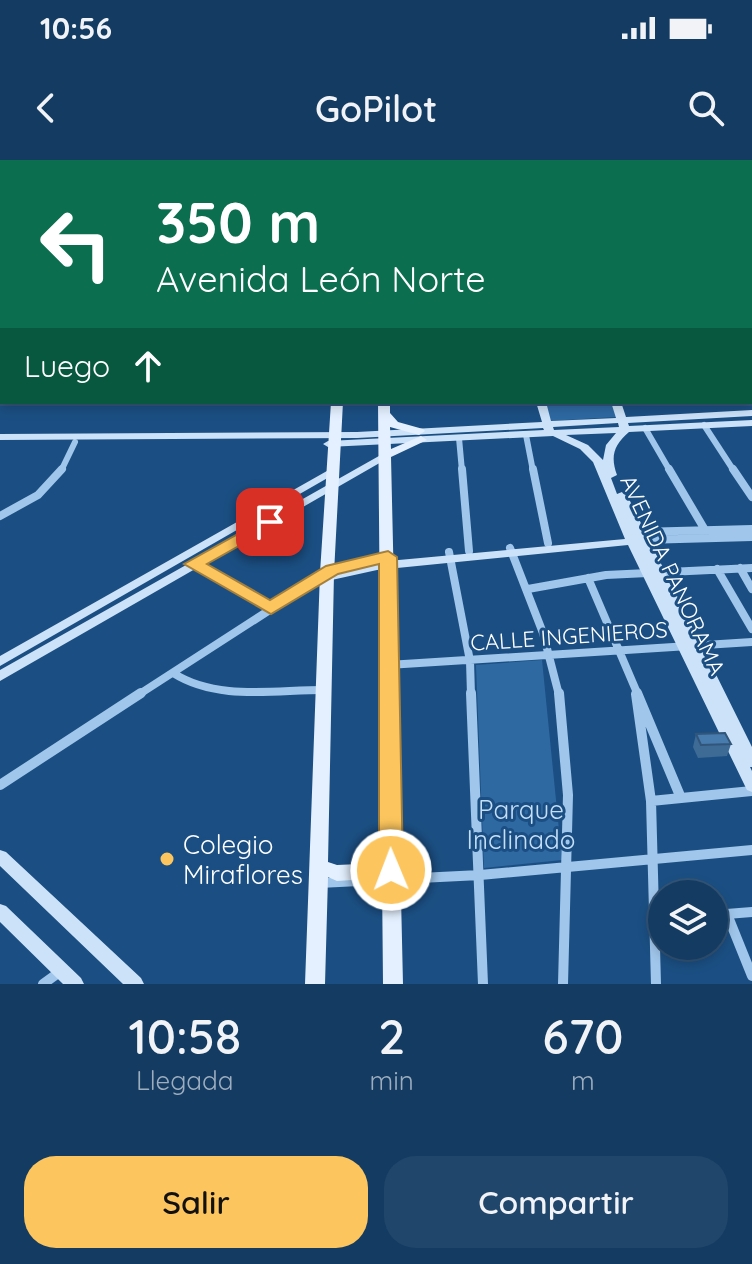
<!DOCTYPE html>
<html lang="es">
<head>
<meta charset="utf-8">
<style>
  :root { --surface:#143b62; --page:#21466b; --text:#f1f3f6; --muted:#9dadbe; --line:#357; --accent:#fcc55d }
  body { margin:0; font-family:Quicksand,sans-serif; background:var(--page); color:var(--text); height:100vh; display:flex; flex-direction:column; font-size:30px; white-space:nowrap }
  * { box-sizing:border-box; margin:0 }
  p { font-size:26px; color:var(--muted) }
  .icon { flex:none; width:44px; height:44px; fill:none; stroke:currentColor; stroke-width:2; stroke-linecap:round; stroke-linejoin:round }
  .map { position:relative; height:824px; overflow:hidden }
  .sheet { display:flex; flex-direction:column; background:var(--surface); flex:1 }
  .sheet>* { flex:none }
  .guide { position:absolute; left:0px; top:0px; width:752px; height:244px; box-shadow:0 4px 12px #0003,0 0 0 2px var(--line); background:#0b6e4f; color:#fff; overflow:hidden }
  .fabs { position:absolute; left:648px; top:720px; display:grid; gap:16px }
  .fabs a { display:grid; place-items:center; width:80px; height:80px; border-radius:50%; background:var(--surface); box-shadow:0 4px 12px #0003,0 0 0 2px var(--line); font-size:40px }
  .pin { position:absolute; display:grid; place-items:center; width:68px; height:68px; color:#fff; margin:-34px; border-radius:16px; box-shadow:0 4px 12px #0006 }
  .me { position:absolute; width:88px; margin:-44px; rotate:359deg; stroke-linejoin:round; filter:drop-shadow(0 0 6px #0008) }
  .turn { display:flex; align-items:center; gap:28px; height:168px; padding:0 24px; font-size:36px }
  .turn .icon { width:104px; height:104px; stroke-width:2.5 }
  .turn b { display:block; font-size:56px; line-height:68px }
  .then { display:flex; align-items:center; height:76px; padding:0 24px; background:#0003; gap:16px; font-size:30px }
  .eta { display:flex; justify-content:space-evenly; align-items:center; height:136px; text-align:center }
  .eta b { font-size:48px; font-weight:600; line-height:56px }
  .cta { display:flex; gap:16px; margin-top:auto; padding:16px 24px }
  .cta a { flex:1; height:92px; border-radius:32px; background:var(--accent); color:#111; font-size:32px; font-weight:600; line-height:92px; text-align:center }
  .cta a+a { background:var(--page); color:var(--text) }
  .status { display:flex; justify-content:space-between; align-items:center; height:56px; padding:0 40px; background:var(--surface); direction:ltr }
  .status svg { height:22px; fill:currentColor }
  header { display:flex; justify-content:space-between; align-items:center; height:104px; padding:0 24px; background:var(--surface); font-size:36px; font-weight:600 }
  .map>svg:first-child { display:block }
</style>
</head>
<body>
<div class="status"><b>10:56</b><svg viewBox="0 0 49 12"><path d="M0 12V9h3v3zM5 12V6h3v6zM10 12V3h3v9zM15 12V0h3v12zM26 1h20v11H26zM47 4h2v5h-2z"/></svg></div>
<header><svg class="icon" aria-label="back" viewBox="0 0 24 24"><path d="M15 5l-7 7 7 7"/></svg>GoPilot<svg class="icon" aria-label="search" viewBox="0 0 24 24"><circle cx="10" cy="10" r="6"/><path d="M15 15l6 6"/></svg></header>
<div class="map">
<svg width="752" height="824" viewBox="0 0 752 824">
  <rect width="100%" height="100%" fill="#1b4f83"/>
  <path fill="#2e69a2" d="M542,242H611L617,257L548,261Z
    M542,500L562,700L484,708L476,505Z"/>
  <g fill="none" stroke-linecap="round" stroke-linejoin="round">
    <path stroke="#a0c6eb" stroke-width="5" d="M544,0L551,2
      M209,2L212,0
      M680,2L685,0
      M750,81L752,85"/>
    <path stroke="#a0c6eb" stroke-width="6" d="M750,175L752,178
      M337,243L360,242
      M704,265L734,311
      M645,268L670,311
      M526,275L533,311
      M459,278L462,311
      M61,311L75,282"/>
    <path stroke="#a0c6eb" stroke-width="8" d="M462,309L469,391
      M533,309L548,383
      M669,309L705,370
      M733,309L752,337
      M0,356L38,335L62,309
      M639,372L752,369
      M643,380L752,377
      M510,388L543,473L559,535
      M449,392L470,501L471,535
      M193,404L271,448
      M740,408L752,429
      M717,409L752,469
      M588,418L638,535
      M528,429L606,415L752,408
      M388,505L752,482
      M173,513C217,541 273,530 323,530
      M138,535L327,413"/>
    <path stroke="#a0c6eb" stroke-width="10" d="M471,533L483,824
      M559,533L568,635L563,824
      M637,533L681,638
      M636,534L651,641L656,824
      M0,625L141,533
      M651,641L752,631
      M319,723L480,715L752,690
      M727,754L752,816
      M714,755L752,752
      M43,824L61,811"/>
    <path fill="#cce2f8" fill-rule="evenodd" d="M704,0H710L711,2H705Z
      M750,63H752V68H750Z
      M0,86H2V93H0Z
      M0,101H2V108H0Z
      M536,242H546L551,261L616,258L611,242H621L626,257L752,250V256L628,263L629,266L752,260V266L629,272C614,285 610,296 617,315L611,318L617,334L622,332L627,335L752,587V607H750L752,611V632L747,630L745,626L628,385L377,410L327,421L321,417L323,414L377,402L625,379L593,302L580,289L553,276L328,287L323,284L328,281L544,270L543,268L357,278L0,280V274L357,272L542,262ZM618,263L619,267L554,270L553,267ZM616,273L606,285L603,300L588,285L566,275Z
      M386,292L391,295L390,297L0,521V510Z
      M334,307L339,310L338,312L0,506V496Z
      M0,690L6,692L141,818L144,824H123L0,706Z
      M0,744L6,746L81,818L84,824H63L0,762Z"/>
    <path fill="#e4f0ff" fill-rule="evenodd" d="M0,17H2V21H0Z
      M331,242H343L334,413L328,702L337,705L382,703L378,242H390V253L398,262L423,269L425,271L419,275L390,267L391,289L421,276L427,280L391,297L403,824H383L382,718L337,721L328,717L325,824H305L320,413Z"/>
  </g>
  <path fill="#3e6a96" d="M89,0H181L178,2H105Z
    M696,574L731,584L727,596L698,598L693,587Z"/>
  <path fill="#32567a" d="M10,0H26L22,2H7Z
    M166,0H181L178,2H166Z
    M2,31V44L0,47V33Z"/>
  <path fill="#487bae" stroke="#32567a" stroke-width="2" d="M216,0H295L293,2H214Z
    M725,573L731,584L701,585L696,574Z"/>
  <path fill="#fcc55d" stroke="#a4803c" stroke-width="2" d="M270,356L279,362L276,365L207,404L270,440L326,406L388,391L397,397L403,710L399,717L391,720L382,717L379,710V404L338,414L271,454L184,404Z"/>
  <circle fill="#fcc55d" stroke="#1b4f83" stroke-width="3" cx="167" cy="699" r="8"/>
  <g text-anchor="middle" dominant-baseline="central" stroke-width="6" stroke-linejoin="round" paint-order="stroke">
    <g font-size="22" fill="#fff" stroke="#1b4f83">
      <text transform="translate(673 415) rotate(65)">AVENIDA PANORAMA</text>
      <text transform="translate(569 476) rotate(-4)">CALLE INGENIEROS</text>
    </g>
    <g font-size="26" fill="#c5dff8" stroke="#1b4f83">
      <text x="521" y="649">Parque<tspan x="521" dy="30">Inclinado</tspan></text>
    </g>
    <g font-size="26" fill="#fff" stroke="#1b4f83" text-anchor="start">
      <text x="183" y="684">Colegio<tspan x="183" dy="30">Miraflores</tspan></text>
    </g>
  </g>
</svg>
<div class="fabs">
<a><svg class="icon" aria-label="layers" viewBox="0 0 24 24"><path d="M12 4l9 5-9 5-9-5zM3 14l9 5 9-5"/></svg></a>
</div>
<div class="pin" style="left:270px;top:362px;background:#d93025"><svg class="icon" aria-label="arrive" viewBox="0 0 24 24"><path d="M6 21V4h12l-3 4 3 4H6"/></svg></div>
<svg class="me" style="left:391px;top:710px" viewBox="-20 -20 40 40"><circle r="17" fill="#fcc55d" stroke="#fff" stroke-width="3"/><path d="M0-11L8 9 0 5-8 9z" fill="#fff"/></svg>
<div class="guide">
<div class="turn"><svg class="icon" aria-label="left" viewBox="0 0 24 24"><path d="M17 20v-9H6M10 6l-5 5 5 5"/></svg><div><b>350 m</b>Avenida León Norte</div></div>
<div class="then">Luego<svg class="icon" aria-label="ahead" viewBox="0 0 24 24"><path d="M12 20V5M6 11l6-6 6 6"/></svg></div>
</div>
</div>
<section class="sheet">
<div class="eta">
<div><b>10:58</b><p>Llegada</p></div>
<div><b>2</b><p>min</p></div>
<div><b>670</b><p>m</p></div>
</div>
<div class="cta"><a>Salir</a><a>Compartir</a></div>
</section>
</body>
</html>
